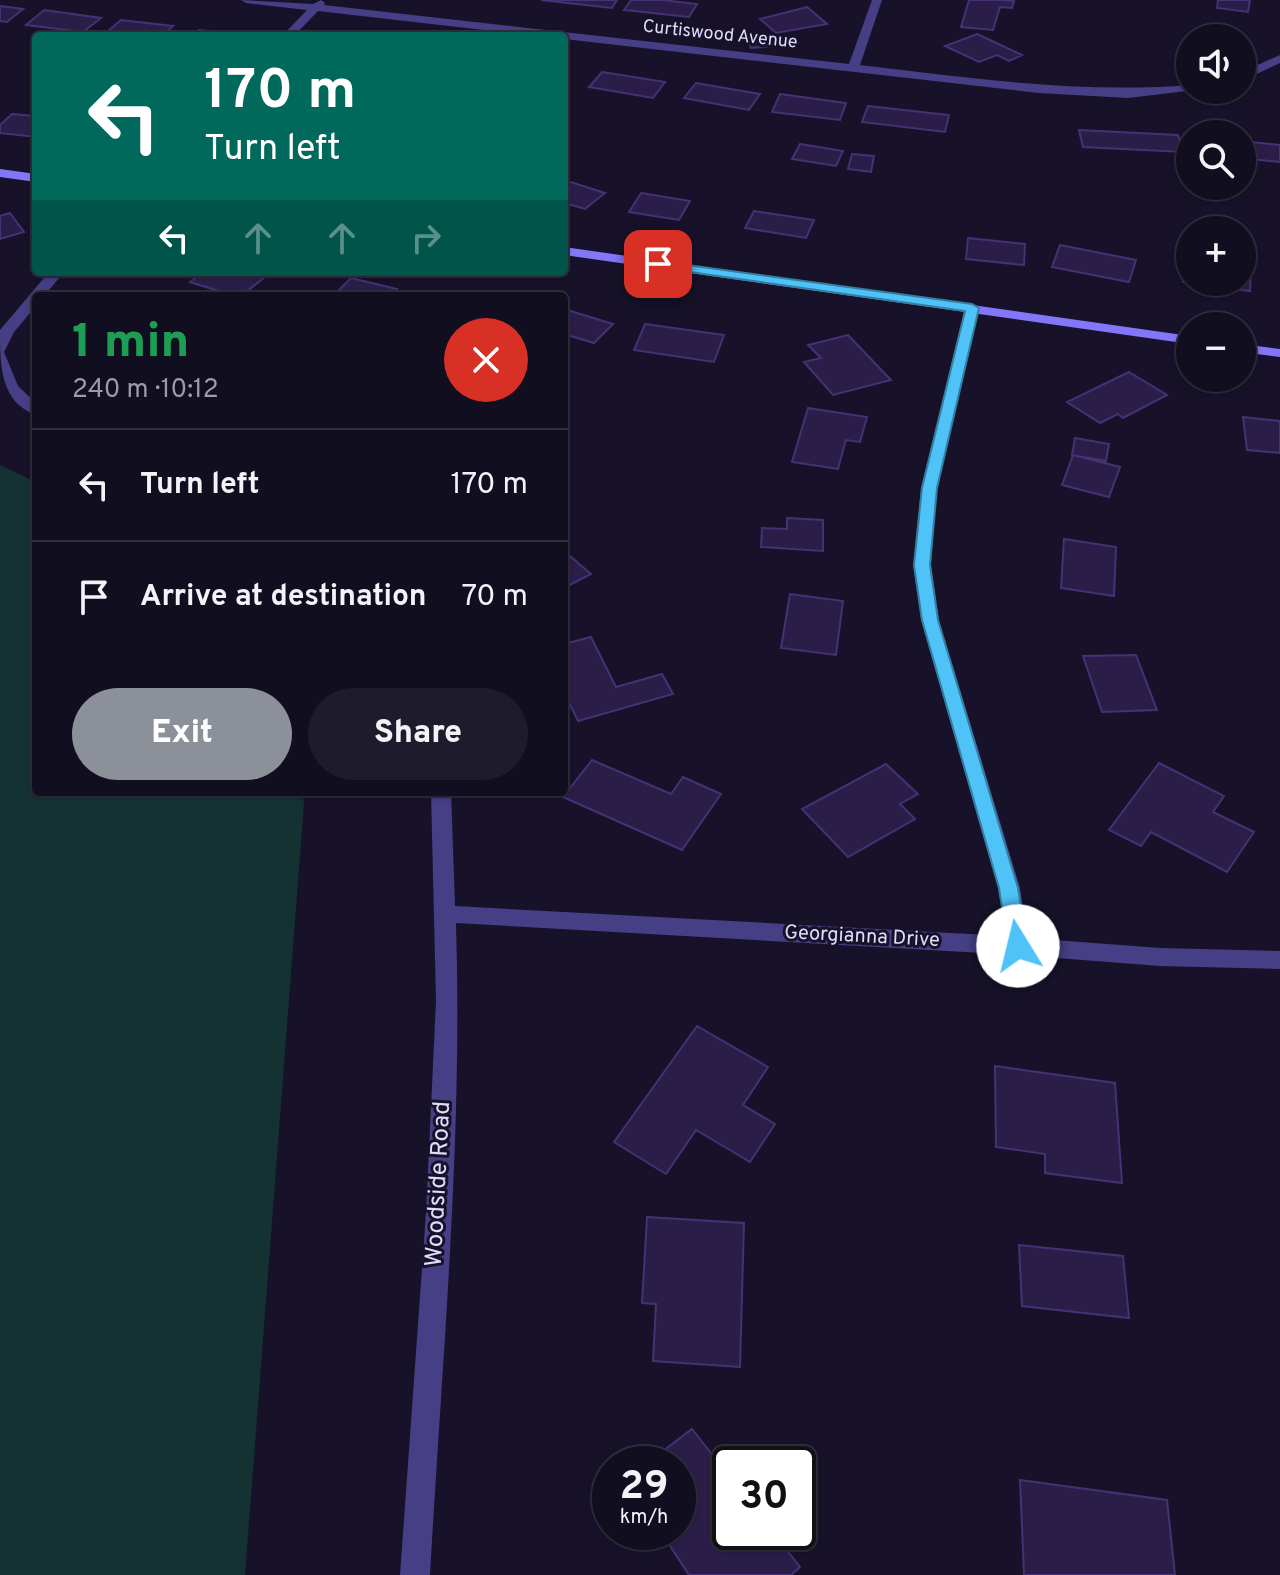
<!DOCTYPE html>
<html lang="en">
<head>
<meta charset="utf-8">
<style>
  :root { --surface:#110e1f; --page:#1e1c2c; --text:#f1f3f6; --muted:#9c9ca4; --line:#302e3d; --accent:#8c9099 }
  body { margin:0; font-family:Overpass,sans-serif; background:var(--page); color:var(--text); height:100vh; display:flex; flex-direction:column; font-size:30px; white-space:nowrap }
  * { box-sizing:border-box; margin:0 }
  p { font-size:26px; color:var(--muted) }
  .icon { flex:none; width:44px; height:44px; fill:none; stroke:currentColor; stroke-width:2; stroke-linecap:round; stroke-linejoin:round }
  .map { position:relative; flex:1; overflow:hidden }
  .drawer { position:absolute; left:32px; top:292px; width:536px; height:504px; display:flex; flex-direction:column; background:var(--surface); border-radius:8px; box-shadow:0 2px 6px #0004,0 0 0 2px var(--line) }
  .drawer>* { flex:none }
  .top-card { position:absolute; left:32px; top:32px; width:536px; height:244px; border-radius:8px; box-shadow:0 2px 6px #0004,0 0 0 2px var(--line); background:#00695c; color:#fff; overflow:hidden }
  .tools { position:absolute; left:1176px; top:24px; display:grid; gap:16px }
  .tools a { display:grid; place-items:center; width:80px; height:80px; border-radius:50%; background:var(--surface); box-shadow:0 2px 6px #0004,0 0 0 2px var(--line); font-size:40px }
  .speed { position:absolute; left:592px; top:1446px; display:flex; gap:16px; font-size:40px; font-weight:700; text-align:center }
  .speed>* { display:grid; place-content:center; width:104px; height:104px; border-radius:50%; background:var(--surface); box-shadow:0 2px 6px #0004,0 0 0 2px var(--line); line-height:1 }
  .speed small { font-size:20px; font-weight:400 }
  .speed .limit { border:4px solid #111; border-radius:12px; background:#fff; color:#111 }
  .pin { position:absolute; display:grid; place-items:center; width:68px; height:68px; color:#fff; margin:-34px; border-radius:16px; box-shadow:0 4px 12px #0006 }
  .me { position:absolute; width:88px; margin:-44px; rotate:351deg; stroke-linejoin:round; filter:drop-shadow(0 0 6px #0008) }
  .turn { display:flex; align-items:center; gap:28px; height:168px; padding:0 40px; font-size:36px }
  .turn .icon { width:104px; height:104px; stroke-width:2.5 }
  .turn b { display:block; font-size:56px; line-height:68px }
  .lanes { display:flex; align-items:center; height:76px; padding:0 40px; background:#0003; justify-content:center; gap:40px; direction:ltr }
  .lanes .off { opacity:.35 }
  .round { display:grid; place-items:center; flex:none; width:84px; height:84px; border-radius:42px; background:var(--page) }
  .overview { display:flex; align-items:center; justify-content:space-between; height:136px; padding:0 40px }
  h1 { font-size:48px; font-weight:800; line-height:60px; color:#1e9e55 }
  .action { display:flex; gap:16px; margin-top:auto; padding:16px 40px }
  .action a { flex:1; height:92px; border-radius:48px; background:var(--accent); color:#fff; font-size:32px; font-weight:800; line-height:92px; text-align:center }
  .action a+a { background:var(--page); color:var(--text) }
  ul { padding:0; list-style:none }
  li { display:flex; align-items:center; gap:24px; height:112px; padding:0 40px; border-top:2px solid var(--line) }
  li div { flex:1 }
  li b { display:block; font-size:30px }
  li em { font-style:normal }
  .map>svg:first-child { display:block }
</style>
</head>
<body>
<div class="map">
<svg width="1280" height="1575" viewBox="0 0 1280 1575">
  <rect width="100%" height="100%" fill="#171229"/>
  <path fill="#153232" d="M0,465L36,482V792H302L304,803L245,1575H0Z"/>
  <path fill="#2a1e49" stroke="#433274" stroke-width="2" d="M541,0H617L612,8Z
    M631,0H662L697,4L689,17L624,10Z
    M969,0H1001L1014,1L1012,8L1000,7L993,30L961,27Z
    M1218,0H1250L1248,12L1217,8Z
    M0,6L23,9L7,22L0,21Z
    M807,7L827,24L776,33L760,19Z
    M44,10L101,18L83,32L26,25Z
    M121,20L173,26L162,36H102Z
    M199,30L249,35L192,36Z
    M977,34L1022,55L1009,61L997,55L979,62L945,46Z
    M770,36L775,46L751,48L747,38Z
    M602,72L665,82L653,98L589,87Z
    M696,83L760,94L749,110L684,98Z
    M780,94L846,103L840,120L772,112Z
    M868,106L949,115L945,132L862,122Z
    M12,114L36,116V137L0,133V125Z
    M1079,130L1178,135L1183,152L1083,147Z
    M1242,141L1280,145V162L1242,158Z
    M800,144L843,151L836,166L792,159Z
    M852,154L874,156L871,172L848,169Z
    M564,180L605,193L585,209L564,203Z
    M641,193L690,201L679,220L629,212Z
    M754,211L814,220L806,238L745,228Z
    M10,213L24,232L0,239V216Z
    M968,238L1025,244L1024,265L966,259Z
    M1060,245L1136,260L1129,282L1052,267Z
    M1184,258H1190V282H1242V265L1251,267L1250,291L1183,282Z
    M203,272H248L265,277L241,296H235L190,282Z
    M351,278L397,289L390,296H333Z
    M564,309L613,324L594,343L564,334Z
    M645,324L724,335L714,362L634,350Z
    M848,335L891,380L833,395L804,362L821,358L808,345Z
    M1129,372L1167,395L1123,418L1118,414L1100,423L1067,402Z
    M808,408L867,417L860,442L846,440L838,469L792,462Z
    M1243,417L1280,421V453L1247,450Z
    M1075,438L1109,444L1106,461L1072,455Z
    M1073,455L1120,467L1109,497L1062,485Z
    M787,518L823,520V551L761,547L762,528L787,529Z
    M1064,539L1116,547L1114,596L1061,588Z
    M564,551L591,574L564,588Z
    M790,594L843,601L836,655L781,648Z
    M591,637L616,687L662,674L673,694L578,721L564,692V644Z
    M1136,655L1157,710L1102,712L1083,656Z
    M592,760L671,794L683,777L721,794L682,850L563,797Z
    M1159,763L1224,796L1213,812L1254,832L1227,872L1151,832L1141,846L1109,830Z
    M886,764L918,794L900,804L915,819L848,857L802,809Z
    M697,1026L768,1067L743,1105L775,1124L750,1162L696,1130L666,1174L614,1142Z
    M995,1066L1115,1083L1122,1183L1045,1173V1154L996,1147Z
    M647,1217L744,1223L740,1367L653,1361L656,1304L642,1303Z
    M1019,1245L1123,1256L1129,1318L1022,1306Z
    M692,1429L730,1477V1532H773L800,1567L791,1575H689L661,1532H678V1464H646Z
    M1020,1480L1167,1500L1175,1575H1024Z"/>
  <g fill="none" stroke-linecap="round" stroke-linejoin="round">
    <path fill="#463f85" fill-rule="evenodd" d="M241,0L313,4L321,0L325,3L324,5L849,64L872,0H882L860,65C971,78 1079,94 1190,85V90H1195L1128,98L1039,93L564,39V36H537L318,11L294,36H282L307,10L246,3Z
      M1280,55V63L1242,81V72Z
      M49,272H64L44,296H36V306L14,332L4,352L18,386L36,403V415C0,402 0,365 0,330Z
      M972,304L979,308L937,488L931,565L939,620L1020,888L1028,938L1160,948L1280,951V969L1160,966L1018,955L456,923C463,1140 442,1359 430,1575H400L426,1213L436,1001L431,792H451L455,906L1006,936L998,888L921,620L913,565L921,488L965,308Z"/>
    <path fill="#8277f9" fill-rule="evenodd" d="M0,169L36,174V182L0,177Z
      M564,247L1190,336V344L564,255Z
      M1242,344L1280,349V357L1242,352Z"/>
  </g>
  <path fill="#4fc3f7" stroke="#337fa1" stroke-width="2" d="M658,261L972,304L979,308L937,488L930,565L938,620L1018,888L1028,946L1025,952L1018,954L1011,952L1008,946L999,888L922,620L914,565L922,488L965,311L654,267L652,264Z"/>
  <g text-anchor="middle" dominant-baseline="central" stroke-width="6" stroke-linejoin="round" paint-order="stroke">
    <g font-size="18" fill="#e1dbfd" stroke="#171229">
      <text transform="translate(720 35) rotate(6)">Curtiswood Avenue</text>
    </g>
    <g font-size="20" fill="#e1dbfd" stroke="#171229">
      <text transform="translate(862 937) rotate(3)">Georgianna Drive</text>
    </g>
    <g font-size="24" fill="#e1dbfd" stroke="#171229">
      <text transform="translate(439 1184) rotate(-87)">Woodside Road</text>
    </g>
  </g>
</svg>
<div class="tools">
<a><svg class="icon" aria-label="sound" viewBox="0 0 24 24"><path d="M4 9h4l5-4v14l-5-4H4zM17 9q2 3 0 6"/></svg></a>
<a><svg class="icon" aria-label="search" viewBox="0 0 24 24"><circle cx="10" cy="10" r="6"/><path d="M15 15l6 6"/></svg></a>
<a>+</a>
<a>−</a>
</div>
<div class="speed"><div>29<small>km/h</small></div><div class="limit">30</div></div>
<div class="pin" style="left:658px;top:264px;background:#d93025"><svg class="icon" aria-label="arrive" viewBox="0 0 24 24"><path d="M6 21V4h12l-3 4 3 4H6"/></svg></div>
<svg class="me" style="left:1018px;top:946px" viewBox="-20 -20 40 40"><circle r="19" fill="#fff"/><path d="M0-13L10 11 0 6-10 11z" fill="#4fc3f7"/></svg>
<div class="top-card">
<div class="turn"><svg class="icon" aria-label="left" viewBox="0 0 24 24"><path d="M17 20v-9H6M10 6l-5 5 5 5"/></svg><div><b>170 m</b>Turn left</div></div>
<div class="lanes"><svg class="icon" aria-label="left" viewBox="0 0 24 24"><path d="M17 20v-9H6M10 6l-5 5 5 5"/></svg><svg class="icon off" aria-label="ahead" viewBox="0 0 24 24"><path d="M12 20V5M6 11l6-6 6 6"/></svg><svg class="icon off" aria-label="ahead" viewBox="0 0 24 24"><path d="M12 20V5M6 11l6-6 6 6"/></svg><svg class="icon off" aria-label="right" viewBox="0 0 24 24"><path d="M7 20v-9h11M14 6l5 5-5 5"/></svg></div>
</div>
<section class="drawer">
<div class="overview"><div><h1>1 min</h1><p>240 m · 10:12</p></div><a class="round" style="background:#d93025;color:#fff"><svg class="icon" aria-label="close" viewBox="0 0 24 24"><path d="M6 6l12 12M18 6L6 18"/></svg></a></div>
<ul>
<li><svg class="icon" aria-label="left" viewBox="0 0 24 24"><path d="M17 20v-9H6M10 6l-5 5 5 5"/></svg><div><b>Turn left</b></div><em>170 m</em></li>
<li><svg class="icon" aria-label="arrive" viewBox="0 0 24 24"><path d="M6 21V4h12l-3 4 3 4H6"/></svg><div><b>Arrive at destination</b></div><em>70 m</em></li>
</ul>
<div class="action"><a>Exit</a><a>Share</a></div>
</section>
</div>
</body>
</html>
